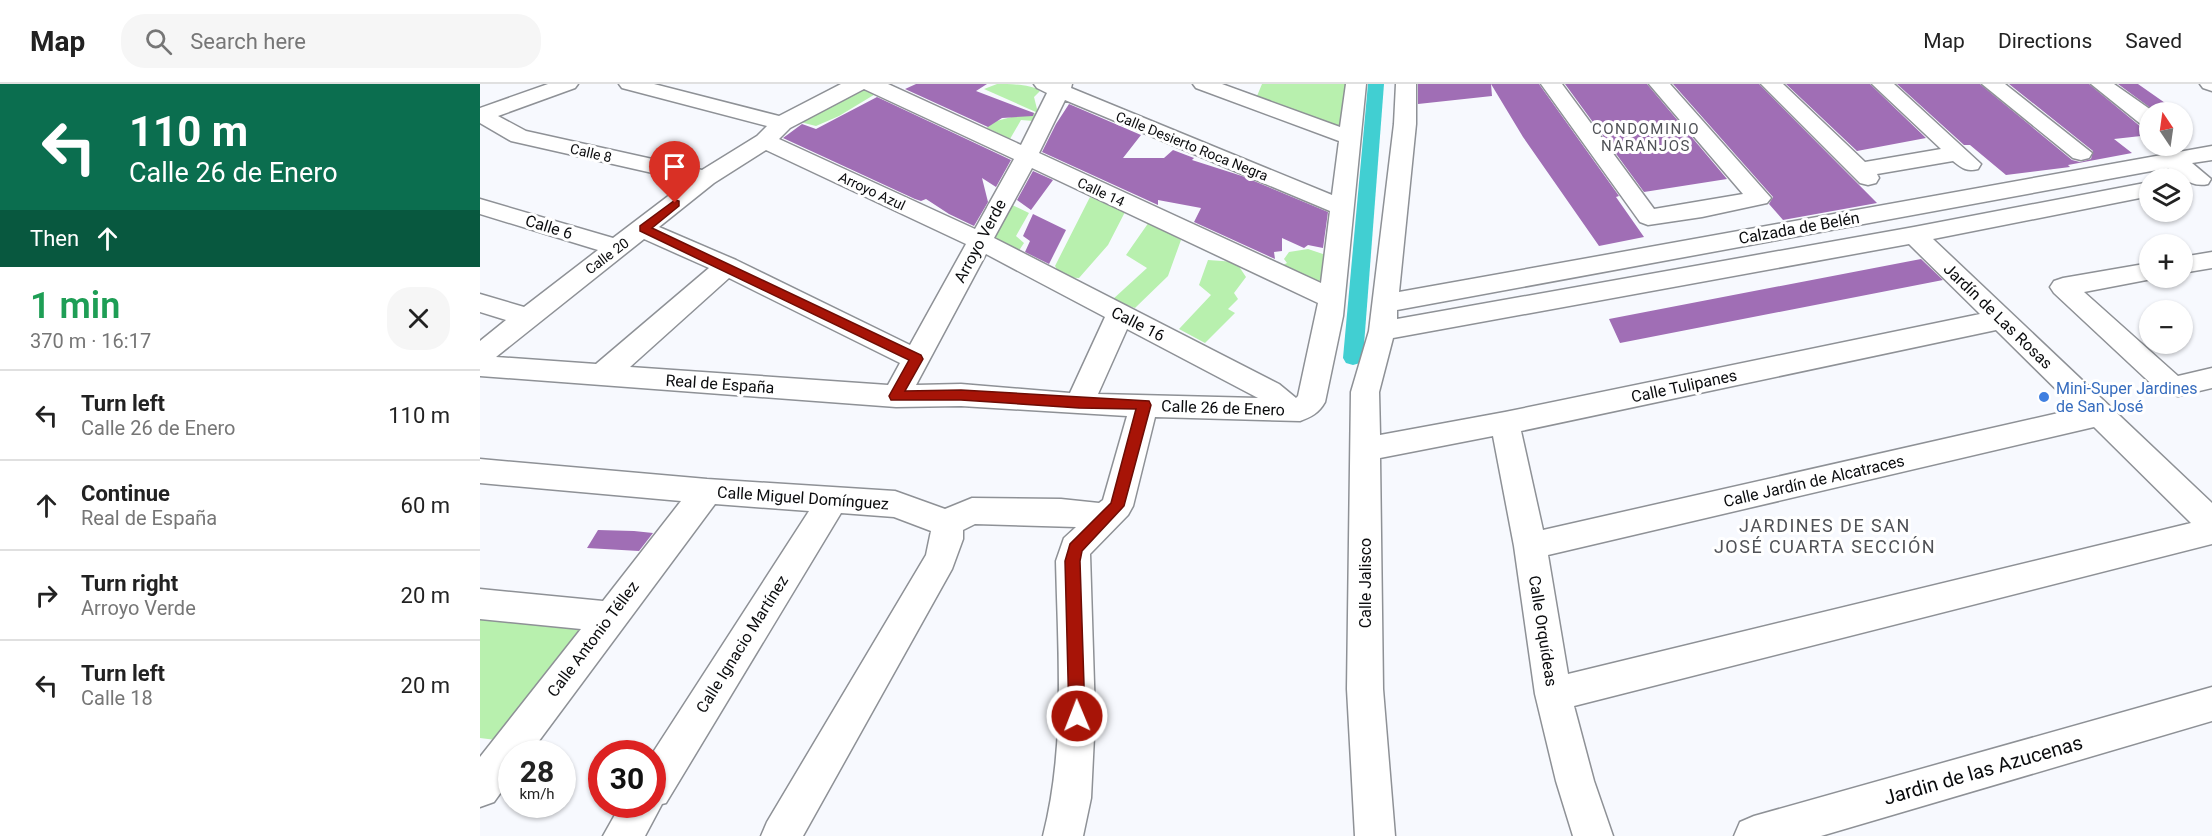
<!DOCTYPE html>
<html lang="en">
<head>
<meta charset="utf-8">
<style>
  :root { --surface:#fff; --page:#f6f6f6; --text:#222; --muted:#767676; --line:#e0e0e0 }
  body { margin:0; font-family:Roboto,sans-serif; background:var(--page); color:var(--text); height:100vh; display:flex; flex-direction:column; font-size:22px; white-space:nowrap }
  * { box-sizing:border-box; margin:0 }
  p { font-size:20px; color:var(--muted) }
  .icon { flex:none; width:33px; height:33px; fill:none; stroke:currentColor; stroke-width:2; stroke-linecap:round; stroke-linejoin:round }
  .map { position:relative; flex:1; overflow:hidden }
  .details { display:flex; flex-direction:column; background:var(--surface); width:480px }
  .details>* { flex:none }
  .top-card { background:#0b6e4f; color:#fff; overflow:hidden }
  .needle { width:39px; rotate:347deg }
  .controls { position:absolute; left:1659px; top:18px; display:grid; gap:12px }
  .controls a { display:grid; place-items:center; width:54px; height:54px; border-radius:50%; background:var(--surface); box-shadow:0 2px 4px #0004; font-size:30px }
  .speed { position:absolute; left:18px; top:656px; display:flex; gap:12px; font-size:30px; font-weight:700; text-align:center }
  .speed>* { display:grid; place-content:center; width:78px; height:78px; border-radius:50%; background:var(--surface); box-shadow:0 2px 4px #0004; line-height:1 }
  .speed small { font-size:15px; font-weight:400 }
  .speed .limit { border:9px solid #d22; background:#fff; color:#111 }
  .pin { position:absolute; display:grid; place-items:center; width:51px; height:51px; color:#fff; margin:-62px -26px; border-radius:50% 50% 50% 0; rotate:-45deg; box-shadow:0 0 6px #0007 }
  .pin .icon { rotate:45deg }
  .me { position:absolute; width:66px; margin:-33px; rotate:359deg; stroke-linejoin:round; filter:drop-shadow(0 0 4px #0008) }
  .turn { display:flex; align-items:center; gap:21px; height:126px; padding:0 30px; font-size:27px }
  .turn .icon { width:78px; height:78px; stroke-width:2.5 }
  .turn b { display:block; font-size:42px; line-height:51px }
  .then { display:flex; align-items:center; height:57px; padding:0 30px; background:#0003; gap:12px; font-size:22px }
  .round { display:grid; place-items:center; flex:none; width:63px; height:63px; border-radius:24px; background:var(--page) }
  .headline { display:flex; align-items:center; justify-content:space-between; height:102px; padding:0 30px }
  h1 { font-size:36px; font-weight:600; line-height:45px; color:#1e9e55 }
  ul { padding:0; list-style:none }
  li { display:flex; align-items:center; gap:18px; height:90px; padding:0 30px; border-top:2px solid var(--line) }
  li div { flex:1 }
  li b { display:block; font-size:22px }
  li em { font-style:normal }
  header { display:flex; align-items:center; gap:36px; box-sizing:border-box; height:84px; padding:0 30px; background:var(--surface); border-bottom:2px solid var(--line) }
  header strong { font-size:28px }
  nav { display:flex; gap:33px; margin-inline-start:auto; font-size:21px }
  .search { width:420px; height:54px; background:var(--page); display:flex; align-items:center; gap:15px; box-sizing:border-box; padding:0 21px; border-radius:24px; color:var(--muted); font-size:22px }
  main { display:flex; flex:1; min-height:0 }
  .map>svg:first-child { display:block }
</style>
</head>
<body>
<header>
<strong>Map</strong>
<div class="search"><svg class="icon" aria-label="search" viewBox="0 0 24 24"><circle cx="10" cy="10" r="6"/><path d="M15 15l6 6"/></svg>Search here</div>
<nav><a>Map</a><a>Directions</a><a>Saved</a></nav>
</header>
<main>
<section class="details">
<div class="top-card">
<div class="turn"><svg class="icon" aria-label="left" viewBox="0 0 24 24"><path d="M17 20v-9H6M10 6l-5 5 5 5"/></svg><div><b>110 m</b>Calle 26 de Enero</div></div>
<div class="then">Then<svg class="icon" aria-label="ahead" viewBox="0 0 24 24"><path d="M12 20V5M6 11l6-6 6 6"/></svg></div>
</div>
<div class="headline"><div><h1>1 min</h1><p>370 m · 16:17</p></div><a class="round"><svg class="icon" aria-label="close" viewBox="0 0 24 24"><path d="M6 6l12 12M18 6L6 18"/></svg></a></div>
<ul>
<li><svg class="icon" aria-label="left" viewBox="0 0 24 24"><path d="M17 20v-9H6M10 6l-5 5 5 5"/></svg><div><b>Turn left</b><p>Calle 26 de Enero</p></div><em>110 m</em></li>
<li><svg class="icon" aria-label="ahead" viewBox="0 0 24 24"><path d="M12 20V5M6 11l6-6 6 6"/></svg><div><b>Continue</b><p>Real de España</p></div><em>60 m</em></li>
<li><svg class="icon" aria-label="right" viewBox="0 0 24 24"><path d="M7 20v-9h11M14 6l5 5-5 5"/></svg><div><b>Turn right</b><p>Arroyo Verde</p></div><em>20 m</em></li>
<li><svg class="icon" aria-label="left" viewBox="0 0 24 24"><path d="M17 20v-9H6M10 6l-5 5 5 5"/></svg><div><b>Turn left</b><p>Calle 18</p></div><em>20 m</em></li>
</ul>
</section>
<div class="map">
<svg width="1732" height="752" viewBox="0 0 1732 752">
  <rect width="100%" height="100%" fill="#f7f9fe"/>
  <path fill="#b8f0ae" d="M517,0C530,0 551,0 560,7L554,13L558,29L504,5Z
    M782,0H868L863,44H856L777,12Z
    M382,4L397,9L359,32L336,42L316,37Z
    M550,28L558,30L554,37L541,36L530,55L507,44L509,39Z
    M610,113L645,128L628,161L599,194L581,193L575,182Z
    M530,120L549,129L536,152L544,159L538,168L513,155Z
    M669,138L701,156L688,192L655,224L632,216L667,184L646,171Z
    M828,165L846,171L844,195L836,198L803,181L807,179L804,175L809,168Z
    M728,176L756,178L766,193L754,209L758,215L748,225L755,229L725,259L699,245L731,211L719,201Z
    M0,507L145,518L39,659L0,654Z"/>
  <g fill="none" stroke-linecap="round" stroke-linejoin="round">
    <path fill="#41cfd2" fill-rule="evenodd" d="M888,0H904L883,274L880,279L873,281L866,279L863,274Z"/>
  </g>
  <path fill="#a06eb5" d="M436,0H507L496,7L554,29L553,32L522,34L508,43L425,5Z
    M938,0H1011L1012,12L938,20Z
    M1011,0H1059L1139,112L1136,113L1164,153L1119,162L1043,53Z
    M1085,0H1167L1247,95L1164,108Z
    M1193,0H1279L1397,119L1303,136L1289,120L1293,113Z
    M1306,0H1390L1446,54L1377,67Z
    M1417,0H1500L1592,76L1600,78L1611,75L1613,67L1529,0H1609L1661,43L1670,44V51L1634,55L1652,69L1588,81L1590,83L1526,91L1490,61H1484Z
    M1638,0H1658L1698,28H1676Z
    M397,13L531,76L516,103L502,94L508,118L494,142L469,130L446,115L441,117L435,115L303,54L322,40L336,45Z
    M589,20L661,51L643,74H684L693,66L714,74L712,76L762,92L848,128L843,164L828,161L824,164L802,154V167L794,168L795,175L714,138L721,124L678,116V121L562,68L576,40Z
    M553,87L573,96L551,126L537,116Z
    M553,130L586,146L569,180L545,168L550,157L543,152Z
    M1441,175L1463,196L1140,259L1129,235Z
    M118,446L154,447L173,449L159,467L107,464Z"/>
  <g fill="none" stroke-linecap="round" stroke-linejoin="round">
    <defs>
      <path id="minor" d="M68,0H98L95,4L18,32L46,47L222,86L277,52L287,42L142,4L139,0H174L299,32L361,0H408L541,61L567,9L557,4L554,0H592L591,4L852,111L859,57L716,4L713,0H742L860,43L866,0H886L863,232L845,318C839,329 831,333 820,337L675,333L653,422L648,431L610,470L615,632L611,714L603,752H563C586,662 578,569 576,477L584,454L596,443L495,440L483,446V455L472,485L323,752H281L287,738L446,471L451,447L414,433L361,429L186,719L182,720L165,752H123L141,720H172V670L329,427L235,420L50,669H32V693L14,718L0,723V673L101,545L0,535V505L123,517L201,417L0,399V375L227,395L415,407L465,425L492,414L581,415L619,419L623,416L647,332L481,322L416,323L0,292V257L26,236L0,228V210L44,223L118,166L0,130V115L133,154L208,97L31,57L0,39V24ZM384,5L534,75L495,145L299,55L310,44ZM585,16L850,127L841,199L559,69ZM286,66L486,160L430,261L256,176L179,143L234,99ZM552,84L838,219L818,312L816,314L799,300L514,154ZM164,155L229,184L116,280L16,273ZM506,170L625,233L590,309L481,300L436,301ZM249,194L420,279L408,301L150,283ZM647,245L778,314L618,310Z
        M916,0H936V40L919,208L1732,62V76L1712,79L1731,95L1728,100C1712,104 1701,93 1688,84L917,226V235L1434,143L1670,98V112L1453,155L1732,419V460L1094,622L1114,697L1133,752H1093L1076,697L1055,610L1034,462L1013,352L900,374L903,605L915,752H875L867,605L871,308L889,247L914,40ZM1429,160L1500,230L1025,328L900,351L899,308L913,254ZM1516,246L1596,325L1063,446L1041,347ZM1614,343L1711,439L1088,590L1068,471Z
        M1061,0H1082L1174,125L1263,110L1169,0H1190L1291,114L1287,119L1222,133L1168,141L1160,138Z
        M1281,0H1303L1385,78L1461,65L1392,0H1414L1501,80L1498,85C1486,88 1482,84 1473,77L1397,90L1399,94L1396,99L1388,101L1380,99Z
        M1502,0H1525L1612,69L1609,74L1601,76L1593,74Z
        M1611,0H1634L1674,28H1670V42L1662,41Z
        M1720,0H1732V7L1723,4Z
        M1732,168V184L1702,189V173Z
        M1670,179V194H1677L1604,208L1698,292L1732,284V304L1698,312L1679,307L1574,209L1570,203L1574,197L1583,194Z
        M1732,603V637L1341,752H1254L1260,738L1274,732Z"/>
    </defs>
    <use href="#minor" stroke="#8e9196" stroke-width="3"/>
    <use href="#minor" fill="#fff" fill-rule="evenodd"/>
  </g>
  <path fill="#a71407" stroke="#6d0d05" stroke-width="1.5" d="M195,116L199,117V122L172,144L441,271L443,275L425,307L481,306L669,317L671,321L644,422L602,467L600,477L605,632L603,638L597,640L591,638L589,632L585,477L590,460L631,419L656,325L599,324L481,316H411L409,312L429,276L160,147V142Z"/>
  <circle fill="#3f7fe0" stroke="#fff" stroke-width="2" cx="1564" cy="313" r="6"/>
  <g text-anchor="middle" dominant-baseline="central" stroke-width="6" stroke-linejoin="round" paint-order="stroke">
    <g font-size="14" fill="#0b0c0e" stroke="#fff">
      <text transform="translate(712 62) rotate(22)">Calle Desierto Roca Negra</text>
      <text transform="translate(111 69) rotate(13)">Calle 8</text>
      <text transform="translate(392 107) rotate(25)">Arroyo Azul</text>
      <text transform="translate(621 108) rotate(25)">Calle 14</text>
      <text transform="translate(127 172) rotate(-37)">Calle 20</text>
    </g>
    <g font-size="15" letter-spacing="1.5" fill="#505257" stroke="#fff">
      <text x="1166" y="45">CONDOMINIO<tspan x="1166" dy="17">NARANJOS</tspan></text>
    </g>
    <g font-size="16" fill="#0b0c0e" stroke="#fff">
      <text transform="translate(69 143) rotate(17)">Calle 6</text>
      <text transform="translate(1319 144) rotate(-10)">Calzada de Belén</text>
      <text transform="translate(500 157) rotate(-62)">Arroyo Verde</text>
      <text transform="translate(1518 232) rotate(44)">Jardín de Las Rosas</text>
      <text transform="translate(658 240) rotate(27)">Calle 16</text>
      <text transform="translate(240 300) rotate(4)">Real de España</text>
      <text transform="translate(1204 302) rotate(-12)">Calle Tulipanes</text>
      <text transform="translate(743 324) rotate(2)">Calle 26 de Enero</text>
      <text transform="translate(1334 397) rotate(-13)">Calle Jardín de Alcatraces</text>
      <text transform="translate(323 414) rotate(4)">Calle Miguel Domínguez</text>
      <text transform="translate(885 499) rotate(-90)">Calle Jalisco</text>
      <text transform="translate(1063 547) rotate(81)">Calle Orquídeas</text>
      <text transform="translate(113 555) rotate(-53)">Calle Antonio Téllez</text>
      <text transform="translate(262 560) rotate(-58)">Calle Ignacio Martínez</text>
    </g>
    <g font-size="16" fill="#366cbe" stroke="#fff" text-anchor="start">
      <text x="1576" y="304">Mini-Super Jardines<tspan x="1576" dy="18">de San José</tspan></text>
    </g>
    <g font-size="18" letter-spacing="1.5" fill="#505257" stroke="#fff">
      <text x="1345" y="441">JARDINES DE SAN<tspan x="1345" dy="21">JOSÉ CUARTA SECCIÓN</tspan></text>
    </g>
    <g font-size="20" fill="#0b0c0e" stroke="#fff">
      <text transform="translate(1503 686) rotate(-16)">Jardin de las Azucenas</text>
    </g>
  </g>
</svg>
<div class="controls">
<a><svg class="needle" viewBox="-14 -14 28 28"><path d="M0-13l5 13h-10z" fill="#e53935"/><path d="M0 13l5-13h-10z" fill="#767676"/></svg></a>
<a><svg class="icon" aria-label="layers" viewBox="0 0 24 24"><path d="M12 4l9 5-9 5-9-5zM3 14l9 5 9-5"/></svg></a>
<a>+</a>
<a>−</a>
</div>
<div class="speed"><div>28<small>km/h</small></div><div class="limit">30</div></div>
<div class="pin" style="left:195px;top:119px;background:#d93025"><svg class="icon" aria-label="arrive" viewBox="0 0 24 24"><path d="M6 21V4h12l-3 4 3 4H6"/></svg></div>
<svg class="me" style="left:597px;top:632px" viewBox="-20 -20 40 40"><circle r="17" fill="#a71407" stroke="#fff" stroke-width="3"/><path d="M0-11L8 9 0 5-8 9z" fill="#fff"/></svg>
</div>
</main>
</body>
</html>
